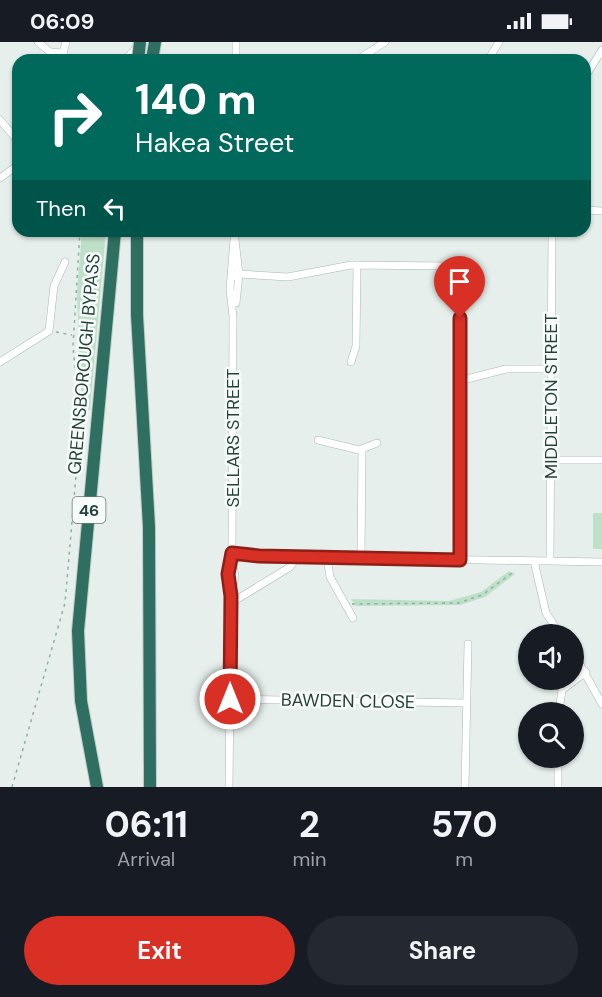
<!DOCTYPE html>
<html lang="en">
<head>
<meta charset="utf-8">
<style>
  :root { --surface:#171b24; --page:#242831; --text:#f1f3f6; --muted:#9ea1a6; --accent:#d93025 }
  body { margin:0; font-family:"DM Sans",sans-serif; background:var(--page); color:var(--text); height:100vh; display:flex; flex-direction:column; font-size:22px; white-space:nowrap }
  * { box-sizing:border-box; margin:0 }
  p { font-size:20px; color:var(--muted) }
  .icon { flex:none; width:33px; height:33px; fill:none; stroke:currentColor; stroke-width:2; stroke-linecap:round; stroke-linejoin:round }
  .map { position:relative; height:745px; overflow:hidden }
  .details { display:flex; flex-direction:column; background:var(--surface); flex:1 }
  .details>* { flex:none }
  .top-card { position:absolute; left:12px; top:12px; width:579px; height:183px; border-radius:18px; box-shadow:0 2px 4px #0004; background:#00695c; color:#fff; overflow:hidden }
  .controls { position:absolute; left:518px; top:582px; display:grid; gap:12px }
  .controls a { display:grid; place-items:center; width:66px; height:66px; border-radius:50%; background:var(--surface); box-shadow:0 2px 4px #0004; font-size:30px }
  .pin { position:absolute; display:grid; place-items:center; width:51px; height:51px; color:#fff; margin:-62px -26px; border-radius:50% 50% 50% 0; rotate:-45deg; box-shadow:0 0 6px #0007 }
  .pin .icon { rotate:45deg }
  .me { position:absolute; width:66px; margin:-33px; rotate:0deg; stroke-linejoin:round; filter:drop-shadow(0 0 4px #0008) }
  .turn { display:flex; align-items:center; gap:21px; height:126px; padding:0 24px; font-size:27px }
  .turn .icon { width:78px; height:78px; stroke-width:2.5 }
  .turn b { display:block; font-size:42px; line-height:51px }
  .then { display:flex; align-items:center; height:57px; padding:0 24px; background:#0003; gap:12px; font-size:22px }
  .eta { display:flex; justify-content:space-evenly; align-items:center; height:102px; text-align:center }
  .eta b { font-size:36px; font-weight:700; line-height:42px }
  .cta { display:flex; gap:12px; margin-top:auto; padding:12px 24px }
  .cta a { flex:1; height:69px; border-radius:36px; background:var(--accent); color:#fff; font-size:24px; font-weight:700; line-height:69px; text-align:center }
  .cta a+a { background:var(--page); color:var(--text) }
  .status { display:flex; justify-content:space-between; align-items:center; height:42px; padding:0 30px; background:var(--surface); direction:ltr }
  .status svg { height:16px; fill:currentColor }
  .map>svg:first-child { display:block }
</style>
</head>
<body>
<div class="status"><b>06:09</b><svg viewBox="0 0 49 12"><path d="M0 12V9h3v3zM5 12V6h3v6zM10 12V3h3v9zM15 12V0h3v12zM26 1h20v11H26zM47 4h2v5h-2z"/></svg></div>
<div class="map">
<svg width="602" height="745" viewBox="0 0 602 745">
  <rect width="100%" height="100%" fill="#e6efeb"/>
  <path fill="#bfe0c8" d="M82,189H106L90,368L82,366L77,250Z
    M593,471H602V507H593Z
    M509,529L515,532L485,555L460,563L356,564L351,557L449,559L481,550Z"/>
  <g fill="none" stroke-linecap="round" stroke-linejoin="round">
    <defs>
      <path id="street" d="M38,0L50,10L63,11
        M66,18L63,11L66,0
        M125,18L138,4
        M236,18V0
        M357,18L385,0
        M488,18L499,0
        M585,35L602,8
        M0,78L18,99
        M0,136L18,123
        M585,168L602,169
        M234,189L239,232L236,261
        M233,235L239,232L288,235L351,223L450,224L459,228L460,518
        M0,320L49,289L54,244L65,220
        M351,320L356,304L357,223
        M459,339L506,327H551
        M318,398L359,408L377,401
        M551,418H602
        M232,511L259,514L602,520
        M327,515L330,535L353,576
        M361,516L362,408
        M534,519L546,571L560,592
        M550,519L552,189
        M232,549L235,534L232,519
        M231,561L290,525L298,514
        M573,610L602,662
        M230,657L466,661
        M559,670L562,648L586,630
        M229,745L231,554L228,533L232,511L233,275L230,247L234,197
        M465,745L468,602
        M558,745V716"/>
      <path id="highway" d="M152,18L155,0
        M137,189V273L149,485L150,745
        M97,745L81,659L78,589L115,189"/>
    </defs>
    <use href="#street" stroke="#a8b8b2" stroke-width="8"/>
    <use href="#highway" stroke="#c2cac8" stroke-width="14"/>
    <path stroke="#86b3a5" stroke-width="1.5" stroke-dasharray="3 4.5" stroke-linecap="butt" d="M56,290L72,293
      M352,562L458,561L482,553L512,531V527
      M12,745L65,561L80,387L73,304L80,189"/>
    <use href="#street" stroke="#fff" stroke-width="7"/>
    <use href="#highway" stroke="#2f6f62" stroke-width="12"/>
    <defs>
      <path id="highway-bridge" d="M138,18L140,0"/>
    </defs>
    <use href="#highway-bridge" stroke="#c2cac8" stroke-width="14" stroke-linecap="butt"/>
    <use href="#highway-bridge" stroke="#2f6f62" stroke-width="12"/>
  </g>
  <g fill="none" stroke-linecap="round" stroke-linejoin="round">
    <defs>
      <path id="route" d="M230,657L231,554L228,532L232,511L259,514L460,518V276"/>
    </defs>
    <use href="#route" stroke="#8d1f18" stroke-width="15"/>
    <use href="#route" stroke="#d93025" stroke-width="10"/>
  </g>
  <g text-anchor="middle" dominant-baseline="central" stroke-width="5" stroke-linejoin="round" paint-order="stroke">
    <rect fill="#f7fbf9" stroke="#637a73" stroke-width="1.5" x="72.5" y="455" width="33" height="26" rx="4.5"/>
    <g font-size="16" font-weight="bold" fill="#24423a">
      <text x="89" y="468">46</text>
    </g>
    <g font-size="18" fill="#24423a" stroke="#f7fbf9">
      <text transform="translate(84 322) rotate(-85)">GREENSBOROUGH BYPASS</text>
      <text transform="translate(551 354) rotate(-90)">MIDDLETON STREET</text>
      <text transform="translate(233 396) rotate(-90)">SELLARS STREET</text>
      <text transform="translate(348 659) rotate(1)">BAWDEN CLOSE</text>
    </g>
  </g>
</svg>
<div class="controls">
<a><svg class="icon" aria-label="sound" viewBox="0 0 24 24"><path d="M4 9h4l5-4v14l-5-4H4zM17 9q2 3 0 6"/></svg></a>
<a><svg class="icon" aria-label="search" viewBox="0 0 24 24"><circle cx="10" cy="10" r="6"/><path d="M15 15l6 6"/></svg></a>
</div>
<div class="pin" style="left:460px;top:276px;background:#d93025"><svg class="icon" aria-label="arrive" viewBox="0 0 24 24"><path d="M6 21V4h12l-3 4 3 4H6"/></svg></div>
<svg class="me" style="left:230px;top:657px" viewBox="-20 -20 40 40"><circle r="17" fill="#d93025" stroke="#fff" stroke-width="3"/><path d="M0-11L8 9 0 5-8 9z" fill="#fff"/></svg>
<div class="top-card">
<div class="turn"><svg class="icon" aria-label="right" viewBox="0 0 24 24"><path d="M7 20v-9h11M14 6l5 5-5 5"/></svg><div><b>140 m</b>Hakea Street</div></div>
<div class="then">Then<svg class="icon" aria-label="left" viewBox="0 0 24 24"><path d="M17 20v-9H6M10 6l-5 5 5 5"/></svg></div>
</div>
</div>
<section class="details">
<div class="eta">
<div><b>06:11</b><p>Arrival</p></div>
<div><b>2</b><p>min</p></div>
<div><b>570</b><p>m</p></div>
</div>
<div class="cta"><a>Exit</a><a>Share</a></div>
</section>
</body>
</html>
